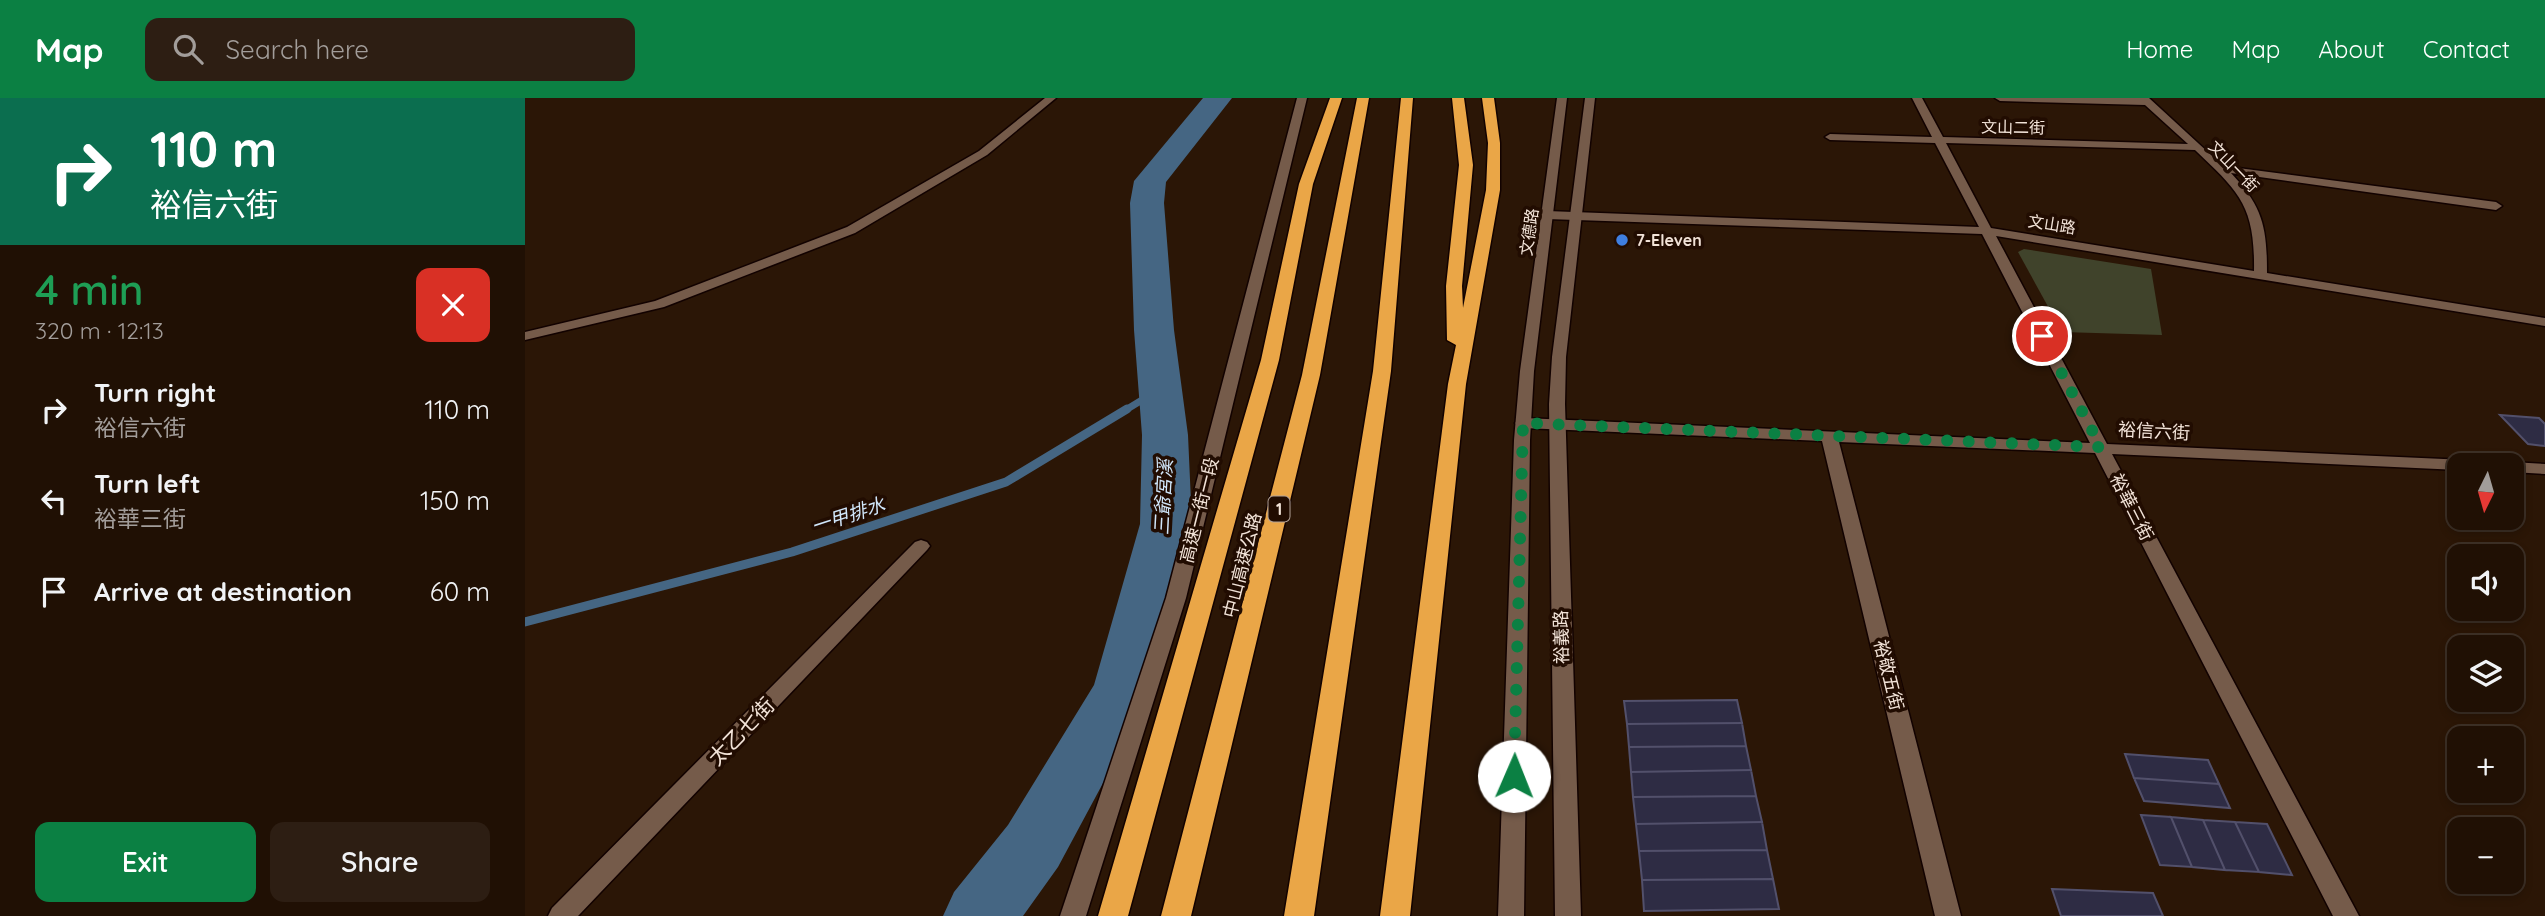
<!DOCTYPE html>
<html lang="en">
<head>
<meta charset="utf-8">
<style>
  :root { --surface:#201004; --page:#2d1e13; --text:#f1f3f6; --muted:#a29d9a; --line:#3d3026; --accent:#0b8043 }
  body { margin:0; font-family:Quicksand,"Noto Sans TC",sans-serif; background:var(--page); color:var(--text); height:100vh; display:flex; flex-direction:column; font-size:26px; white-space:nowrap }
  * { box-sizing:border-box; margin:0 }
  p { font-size:23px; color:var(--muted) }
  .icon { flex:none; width:38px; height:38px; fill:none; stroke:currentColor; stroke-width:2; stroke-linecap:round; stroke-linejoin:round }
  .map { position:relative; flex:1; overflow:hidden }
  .details { display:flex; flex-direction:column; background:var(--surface); width:525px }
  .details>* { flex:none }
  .top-card { background:#0b6e4f; color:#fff; overflow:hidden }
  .needle { width:46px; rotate:185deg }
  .buttons { position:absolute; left:1922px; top:355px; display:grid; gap:14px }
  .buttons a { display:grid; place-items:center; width:77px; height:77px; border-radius:14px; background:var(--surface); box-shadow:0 4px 10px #0003,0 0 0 2px var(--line); font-size:35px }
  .pin { position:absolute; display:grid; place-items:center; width:60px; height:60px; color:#fff; margin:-30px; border:4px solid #fff; border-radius:50%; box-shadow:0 2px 7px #0007 }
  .me { position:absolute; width:77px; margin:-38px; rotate:1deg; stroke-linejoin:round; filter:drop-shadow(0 0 5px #0008) }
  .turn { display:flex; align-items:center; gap:24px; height:147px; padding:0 35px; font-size:32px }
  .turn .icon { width:91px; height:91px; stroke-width:2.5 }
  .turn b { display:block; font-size:49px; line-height:60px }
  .round { display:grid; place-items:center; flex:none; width:74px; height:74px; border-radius:14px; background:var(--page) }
  .summary { display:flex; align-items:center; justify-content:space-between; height:119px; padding:0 35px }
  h1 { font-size:42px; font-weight:600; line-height:52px; color:#1e9e55 }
  .cta { display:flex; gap:14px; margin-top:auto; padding:14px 35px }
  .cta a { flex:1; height:80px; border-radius:14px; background:var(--accent); color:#fff; font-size:28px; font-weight:600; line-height:80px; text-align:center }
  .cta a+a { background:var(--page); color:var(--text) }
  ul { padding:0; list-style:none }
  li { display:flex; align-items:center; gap:21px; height:91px; padding:0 35px }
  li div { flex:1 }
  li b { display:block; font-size:26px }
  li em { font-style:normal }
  header { display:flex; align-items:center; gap:42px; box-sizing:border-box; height:98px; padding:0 35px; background:var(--accent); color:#fff }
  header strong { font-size:33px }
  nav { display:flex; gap:38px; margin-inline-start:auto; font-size:24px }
  .search { width:490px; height:63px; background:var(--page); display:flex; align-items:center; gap:18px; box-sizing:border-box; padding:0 24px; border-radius:14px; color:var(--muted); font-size:26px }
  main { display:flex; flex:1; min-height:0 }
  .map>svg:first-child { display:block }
</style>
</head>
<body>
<header>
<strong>Map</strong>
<div class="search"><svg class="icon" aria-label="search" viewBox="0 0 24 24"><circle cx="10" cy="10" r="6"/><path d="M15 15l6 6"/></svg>Search here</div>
<nav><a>Home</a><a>Map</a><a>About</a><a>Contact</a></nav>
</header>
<main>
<section class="details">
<div class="top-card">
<div class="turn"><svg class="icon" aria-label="right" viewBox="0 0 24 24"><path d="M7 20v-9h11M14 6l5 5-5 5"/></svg><div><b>110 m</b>裕信六街</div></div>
</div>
<div class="summary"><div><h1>4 min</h1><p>320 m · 12:13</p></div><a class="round" style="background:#d93025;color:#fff"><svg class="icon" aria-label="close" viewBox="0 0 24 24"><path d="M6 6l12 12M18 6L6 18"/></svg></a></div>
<ul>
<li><svg class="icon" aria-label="right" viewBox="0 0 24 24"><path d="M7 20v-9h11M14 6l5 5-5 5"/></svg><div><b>Turn right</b><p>裕信六街</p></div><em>110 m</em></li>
<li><svg class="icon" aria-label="left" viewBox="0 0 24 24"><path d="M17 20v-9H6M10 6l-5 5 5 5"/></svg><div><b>Turn left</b><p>裕華三街</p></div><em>150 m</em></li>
<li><svg class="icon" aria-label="arrive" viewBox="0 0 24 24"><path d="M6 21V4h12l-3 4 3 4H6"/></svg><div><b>Arrive at destination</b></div><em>60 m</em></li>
</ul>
<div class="cta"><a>Exit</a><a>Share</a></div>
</section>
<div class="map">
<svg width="2020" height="818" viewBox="0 0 2020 818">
  <rect width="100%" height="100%" fill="#2b1606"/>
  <path fill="#40432b" d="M1499,151L1626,171L1637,237L1537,234L1493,154Z"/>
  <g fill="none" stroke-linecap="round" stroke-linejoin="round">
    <path stroke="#456683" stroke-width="7" d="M599,313L635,291"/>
    <path stroke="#456683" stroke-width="9" d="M0,524L267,454L481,384L602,311"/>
    <path fill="#456683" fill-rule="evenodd" d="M678,0H707L641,84L639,105L649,232L663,337L667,426L629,590L533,769L498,818H418L429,794L483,727L569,587L615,426L617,337L609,232L605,105L609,83Z"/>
  </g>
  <path fill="#2e2c44" stroke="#52506b" stroke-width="2" d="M1975,317L2014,320L2020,326V348L2003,346Z
    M1212,602L1217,625L1102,626L1099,603Z
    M1217,625L1221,648L1104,649L1102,626Z
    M1221,648L1226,672L1106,674L1104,649Z
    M1600,656L1683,662L1694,686L1609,680Z
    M1226,672L1231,698L1108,699L1106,674Z
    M1609,680L1694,686L1705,710L1619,703Z
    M1231,698L1237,724L1111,726L1108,699Z
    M1616,717L1646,719L1667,769L1635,767Z
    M1646,719L1678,722L1700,772L1667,769Z
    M1678,722L1710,724L1734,774L1700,772Z
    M1237,724L1242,752L1114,753L1111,726Z
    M1710,724L1742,726L1767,777L1734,774Z
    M1242,752L1248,781L1117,782L1114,753Z
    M1248,781L1254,811L1119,813L1117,782Z
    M1527,791L1628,795L1638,818H1536Z"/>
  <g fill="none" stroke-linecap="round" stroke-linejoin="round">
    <defs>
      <path id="street" d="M520,0H531L462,57L330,135L139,209L0,242V234L130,203L322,129L454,53Z
        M772,0H782L661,500L561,818H535L641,500Z
        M1387,0H1397L1418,39L1663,46L1620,7L1475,3L1470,0H1624L1698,68L1971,104L1977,108L1971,112L1706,75C1738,109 1742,129 1742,175L2020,220V228L1471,138L1582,346L1964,363L1972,368H1934V372L1587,356L1834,818H1808L1570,355L1314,344L1436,818H1410L1297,343L998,330L990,325L998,320L1565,345L1457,136L1022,121L1016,117L1022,113L1454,129L1410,45L1305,42L1300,39L1305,36L1407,39ZM1421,45L1670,52C1714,94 1730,107 1729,173L1466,130Z
        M1986,364L2020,366V376L1986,374V368H1979Z
        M396,442L402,444L405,448L402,452L53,818H23L27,810L390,444Z"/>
      <path id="secondary" d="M1032,0H1042L1009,273L1005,342L999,818H973L989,342L995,273Z
        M1060,0H1070L1041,259L1040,306L1056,818H1030L1024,306L1027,259Z"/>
      <path id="highway" d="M805,0H817L788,86L754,262L603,818H573L736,262L774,86Z
        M832,0H844L795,277L666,818H636L777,277Z
        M876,0H888L866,273L789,818H759L848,273Z
        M927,0H939L948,67L937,188L938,210L961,92L963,45L957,0H969L975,45V92L941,286L885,818H855L923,286L931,247L922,242L921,188L934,67Z"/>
    </defs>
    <use href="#street" stroke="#120200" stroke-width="3"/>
    <use href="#secondary" stroke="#120200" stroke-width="3"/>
    <use href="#highway" stroke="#120200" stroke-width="3"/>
    <use href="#street" fill="#755b4a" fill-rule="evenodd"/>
    <use href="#secondary" fill="#755b4a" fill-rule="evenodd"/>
    <use href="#highway" fill="#eaa647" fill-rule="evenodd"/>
  </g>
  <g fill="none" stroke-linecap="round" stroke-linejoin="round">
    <path stroke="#0b8043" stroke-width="12" stroke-dasharray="0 21.6" d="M989,678L998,325L1576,349L1517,238"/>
  </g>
  <circle fill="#3f7fe0" stroke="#210c01" stroke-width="2.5" cx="1097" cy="142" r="7"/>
  <g text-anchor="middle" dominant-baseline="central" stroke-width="7" stroke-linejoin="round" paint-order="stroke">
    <g font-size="16" fill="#f2e3d8" stroke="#210c01">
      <text transform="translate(1488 29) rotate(1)">文山二街</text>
      <text transform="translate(1709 68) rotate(46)">文山一街</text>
      <text transform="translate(1527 126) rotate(9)">文山路</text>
      <text transform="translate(1004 134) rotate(-82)">文德路</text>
    </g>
    <g font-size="16" font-weight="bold" fill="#f2e3d8" stroke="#210c01" text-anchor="start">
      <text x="1111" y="142">7-Eleven</text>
    </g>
    <rect fill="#210c01" stroke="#b3a298" stroke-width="2" x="743.5" y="398.5" width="21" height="25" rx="5"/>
    <g font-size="16" font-weight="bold" fill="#f2e3d8">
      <text x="754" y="411">1</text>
    </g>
    <g font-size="18" fill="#f2e3d8" stroke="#210c01">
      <text transform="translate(1629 333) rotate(3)">裕信六街</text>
      <text transform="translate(1607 409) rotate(63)">裕華三街</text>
      <text transform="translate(674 412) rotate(-76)">高速一街一段</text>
      <text transform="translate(717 467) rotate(-76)">中山高速公路</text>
      <text transform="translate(1036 539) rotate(-91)">裕義路</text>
      <text transform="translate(1364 577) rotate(76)">裕敬五街</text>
    </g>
    <g font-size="19" font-style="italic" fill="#d1e7fb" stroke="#210c01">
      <text transform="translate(638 399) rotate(-87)">三爺宮溪</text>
      <text transform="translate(323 417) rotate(-18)">一甲排水</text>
    </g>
    <g font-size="21" fill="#f2e3d8" stroke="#210c01">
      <text transform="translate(216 633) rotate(-46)">太乙七街</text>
    </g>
  </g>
</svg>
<div class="buttons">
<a><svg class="needle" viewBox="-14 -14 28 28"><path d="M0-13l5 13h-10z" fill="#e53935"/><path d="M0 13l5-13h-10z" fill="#a29d9a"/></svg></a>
<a><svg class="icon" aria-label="sound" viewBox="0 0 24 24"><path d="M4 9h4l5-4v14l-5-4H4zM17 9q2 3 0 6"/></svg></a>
<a><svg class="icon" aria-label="layers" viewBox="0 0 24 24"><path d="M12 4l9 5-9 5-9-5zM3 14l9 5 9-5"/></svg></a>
<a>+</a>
<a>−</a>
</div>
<div class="pin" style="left:1517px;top:238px;background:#d93025"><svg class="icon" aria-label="arrive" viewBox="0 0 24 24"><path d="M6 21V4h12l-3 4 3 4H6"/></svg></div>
<svg class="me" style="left:989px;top:678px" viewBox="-20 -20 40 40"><circle r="19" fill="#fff"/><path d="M0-13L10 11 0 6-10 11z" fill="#0b8043"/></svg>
</div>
</main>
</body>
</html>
